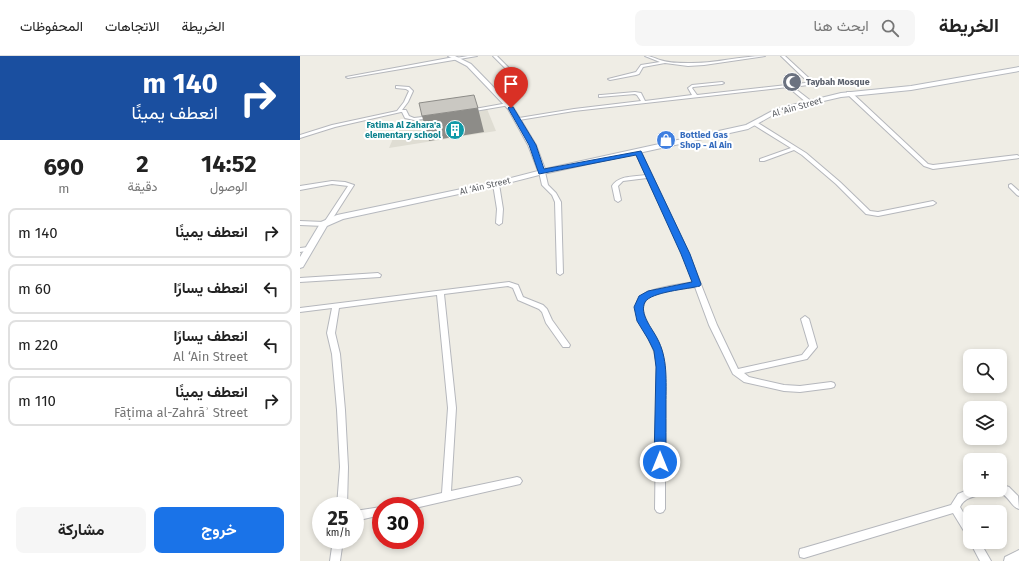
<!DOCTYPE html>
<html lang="ar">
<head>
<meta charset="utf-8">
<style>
  :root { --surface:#fff; --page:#f6f6f6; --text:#222; --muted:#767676; --line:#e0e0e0; --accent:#1a73e8 }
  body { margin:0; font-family:"Fira Sans",Vazirmatn,sans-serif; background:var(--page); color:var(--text); direction:rtl; height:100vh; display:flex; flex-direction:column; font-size:15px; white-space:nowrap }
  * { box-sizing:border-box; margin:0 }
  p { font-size:13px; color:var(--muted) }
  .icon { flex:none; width:22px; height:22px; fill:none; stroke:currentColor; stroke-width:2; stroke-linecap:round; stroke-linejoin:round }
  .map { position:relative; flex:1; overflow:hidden; direction:ltr }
  .sheet { display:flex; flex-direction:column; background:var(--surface); width:300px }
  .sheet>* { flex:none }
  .hud { background:#1a4fa0; color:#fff; overflow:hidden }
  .fabs { position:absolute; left:663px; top:293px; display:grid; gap:8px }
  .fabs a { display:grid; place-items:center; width:44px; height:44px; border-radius:8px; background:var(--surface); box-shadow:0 2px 6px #0003; font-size:20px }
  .speed { position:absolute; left:12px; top:441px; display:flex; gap:8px; font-size:20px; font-weight:700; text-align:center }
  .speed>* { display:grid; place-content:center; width:52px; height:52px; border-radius:50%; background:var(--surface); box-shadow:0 2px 6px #0003; line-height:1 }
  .speed small { font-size:10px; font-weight:400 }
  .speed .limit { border:6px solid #d22; background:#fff; color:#111 }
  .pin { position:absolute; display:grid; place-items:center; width:34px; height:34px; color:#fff; margin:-41px -17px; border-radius:50% 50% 50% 0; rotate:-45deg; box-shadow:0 0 4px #0007 }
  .pin .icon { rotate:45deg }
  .me { position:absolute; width:44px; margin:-22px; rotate:0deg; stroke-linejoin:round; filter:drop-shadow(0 0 3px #0008) }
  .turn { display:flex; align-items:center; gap:14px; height:84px; padding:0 16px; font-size:18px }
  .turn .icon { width:52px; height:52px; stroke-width:2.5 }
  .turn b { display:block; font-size:28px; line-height:34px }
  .eta { display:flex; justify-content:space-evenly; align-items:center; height:68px; text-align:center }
  .eta b { font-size:24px; font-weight:700; line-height:28px }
  .button { display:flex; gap:8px; margin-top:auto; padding:8px 16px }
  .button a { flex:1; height:46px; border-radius:8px; background:var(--accent); color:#fff; font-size:16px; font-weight:700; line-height:46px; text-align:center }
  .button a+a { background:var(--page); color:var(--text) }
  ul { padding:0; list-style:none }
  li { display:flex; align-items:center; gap:12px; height:50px; margin:0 8px 6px; padding:0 8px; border:2px solid var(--line); border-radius:8px }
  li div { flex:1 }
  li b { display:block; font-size:15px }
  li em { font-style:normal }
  header { display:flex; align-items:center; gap:24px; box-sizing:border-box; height:56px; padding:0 20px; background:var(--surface); border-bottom:1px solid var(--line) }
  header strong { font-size:19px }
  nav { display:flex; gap:22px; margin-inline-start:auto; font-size:14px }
  .search { width:280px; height:36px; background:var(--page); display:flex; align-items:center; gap:10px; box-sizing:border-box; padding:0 14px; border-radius:8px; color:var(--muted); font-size:15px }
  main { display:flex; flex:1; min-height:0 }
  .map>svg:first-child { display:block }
</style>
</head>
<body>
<header>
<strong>الخريطة</strong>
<div class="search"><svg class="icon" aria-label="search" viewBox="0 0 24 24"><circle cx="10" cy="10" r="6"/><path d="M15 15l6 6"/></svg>ابحث هنا</div>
<nav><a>الخريطة</a><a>الاتجاهات</a><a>المحفوظات</a></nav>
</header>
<main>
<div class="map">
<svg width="719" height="505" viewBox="0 0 719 505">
  <rect width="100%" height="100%" fill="#efede5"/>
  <path fill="#dfddd3" d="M187,53L196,75L89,92L100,66Z"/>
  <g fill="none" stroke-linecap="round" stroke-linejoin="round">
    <defs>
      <path id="street" d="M168,0H177L48,22L46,21L154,1L156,2Z
        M193,0H197L209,12V14H207Z
        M345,0C351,0 354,2 360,4C369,7 378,7 388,7C414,8 439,0 465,0L404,9L388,10L365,7L343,11L339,18L336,19L310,24L308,23L336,16L341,9L360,6Z
        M481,0H485L512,25L508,29L493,31L511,45V47H507L488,31L274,55L219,64L217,63L219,62L274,53L341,45L337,39L335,38L299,41V39H301L335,36L341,37L345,45L392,39L388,32L392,29L422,26L424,27L422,28L393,31L392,32L397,39L505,27L507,25Z
        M96,30L109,31L113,35L108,46L102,54H106L109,60L114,62L131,60L133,61V62L114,64L105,62L102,56H101L35,71L0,82V79L32,69L97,55L104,46L109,35L106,33L96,32Z
        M547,36H551L628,108L633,109L717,99L719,100V102L633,113L624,110L547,38Z
        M208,47H210V49L169,56L167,55L169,54Z
        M454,67H458L506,97L540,126L570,155L578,156L633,145L636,147L633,149L578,160L566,158L536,128L502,99L494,94L464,105H460V103L491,92L454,69Z
        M338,94L341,96L389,198L417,269L438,313L502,299L509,290L501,263L505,260L509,263L517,291L507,303L444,317L449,321L484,329L500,330L531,326L534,327L535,329L534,331L531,332L500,336L484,335L444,326L433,318L432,316L409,269L395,231C382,233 368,233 355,238C328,248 354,274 360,290C363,297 364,304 365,311V453L363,456L360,457L357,456L355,453L357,311C356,304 355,296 352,290C345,273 321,246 351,235C364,230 379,229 393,226L383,198L347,122L323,125L318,130L321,144L318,146L315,144L312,130C319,119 334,121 346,119L335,96Z
        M242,114L245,116L248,129L256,137L261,146L263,217L260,219L257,217L255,146L252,139L242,129L239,116Z
        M32,125L45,126L54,129L31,165L28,167L25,165L48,130L32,128L0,134V130Z
        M196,126L199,128L203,153L202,167L199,169L196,167L197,153L193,128Z
        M711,128L719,135V140L717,139L709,131V129Z
        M0,165L24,166L27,168L24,170L0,169Z
        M9,191L12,193L11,194L0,196V192Z
        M78,217L81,219L80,221L0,226V222Z
        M209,226L218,229L223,241L243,249L247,253L252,264L270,289L269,291H263L246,267L242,256L239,253L218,244L213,232L208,230L144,238L156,352L151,435L217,421L220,422L222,425L220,428L115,452V450H98L100,447L103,446L142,437L148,352L137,239L39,252L35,277L40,298L45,354L48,411L47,450H37L40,411L37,354L32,298L27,277L32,252L0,256V252Z
        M700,428L709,431L718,440L719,453C710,450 710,440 697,435L696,434H700Z
        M670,433V434H686L684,437C675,441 664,441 660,451L670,468V482L667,480L653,457L504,502L500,501L499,497L500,493L504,492L651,449L658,438Z
        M81,451V459L55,465V455Z
        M33,484H43L40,505H30Z
        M670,486H680L691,505H680Z
        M719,494V505H704L705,501Z"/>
      <path id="secondary" d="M148,0H155L171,8L213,51L236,89L245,113L446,69L476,53L541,37L611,30L719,11V15L611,34L541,41L480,55L448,73L243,118L196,130L43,163L27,170L3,211L0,212V201L21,166L37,159L195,126L238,115L228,89L208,53L167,10Z"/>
    </defs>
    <use href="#street" stroke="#b5b7bc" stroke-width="2"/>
    <use href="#secondary" stroke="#b6b9bf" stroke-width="2"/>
    <use href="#street" fill="#fff" fill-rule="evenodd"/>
    <use href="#secondary" fill="#fff" fill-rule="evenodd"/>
  </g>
  <path fill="#8d8c88" d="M178,52L184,76L129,85L122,60Z"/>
  <path fill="#cac8c2" stroke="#8d8c88" d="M174,39L178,52L122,60L119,47Z"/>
  <path fill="#1a73e8" stroke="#114b97" d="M209,51H213L236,89L244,113L341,95L390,198L401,228L400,230C388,233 351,236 345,246C339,258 352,272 357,282C368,302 366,325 366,348C366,367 366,386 366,406L364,409L360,411L356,409L354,406L356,311L354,295L348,283L337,265L334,251L339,240L348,235L392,226L381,198L336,99L239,118L229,89L208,52Z"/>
  <defs>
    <symbol id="mosque-disc" viewBox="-11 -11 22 22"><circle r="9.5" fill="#6b7280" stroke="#fff"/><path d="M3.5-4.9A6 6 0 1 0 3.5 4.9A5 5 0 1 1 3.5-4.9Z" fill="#fff"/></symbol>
    <symbol id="building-disc" viewBox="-11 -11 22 22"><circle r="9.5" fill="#0f9aa8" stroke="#fff"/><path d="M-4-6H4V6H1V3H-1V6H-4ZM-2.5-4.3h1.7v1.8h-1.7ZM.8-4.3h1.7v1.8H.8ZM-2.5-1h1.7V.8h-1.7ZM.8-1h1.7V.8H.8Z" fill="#fff"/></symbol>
    <symbol id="shop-disc" viewBox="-11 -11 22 22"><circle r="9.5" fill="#3f7fe0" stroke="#fff"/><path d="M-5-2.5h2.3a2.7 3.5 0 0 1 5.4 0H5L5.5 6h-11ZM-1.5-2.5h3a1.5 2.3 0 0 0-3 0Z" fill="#fff"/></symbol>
  </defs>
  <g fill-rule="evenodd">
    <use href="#mosque-disc" x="481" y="15" width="22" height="22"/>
    <use href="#building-disc" x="144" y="63" width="22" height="22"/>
    <use href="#shop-disc" x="355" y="73" width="22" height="22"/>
  </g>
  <g text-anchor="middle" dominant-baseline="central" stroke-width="4" stroke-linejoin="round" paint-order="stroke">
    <g font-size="9" font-weight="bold" fill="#5b616d" stroke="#fff" text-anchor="start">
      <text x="506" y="26">Taybah Mosque</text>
    </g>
    <g font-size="9" fill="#5d6065" stroke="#fff">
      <text transform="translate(497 51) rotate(-16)">Al ‘Ain Street</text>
      <text transform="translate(185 130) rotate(-13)">Al ‘Ain Street</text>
    </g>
    <g font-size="9" font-weight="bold" fill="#0d838f" stroke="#fff" text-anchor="end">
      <text x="141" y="69">Fatima Al Zahara'a<tspan x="141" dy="10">elementary school</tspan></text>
    </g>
    <g font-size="9" font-weight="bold" fill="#366cbe" stroke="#fff" text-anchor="start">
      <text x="380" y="79">Bottled Gas<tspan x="380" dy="10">Shop - Al Ain</tspan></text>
    </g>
  </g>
</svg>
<div class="fabs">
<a><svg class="icon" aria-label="search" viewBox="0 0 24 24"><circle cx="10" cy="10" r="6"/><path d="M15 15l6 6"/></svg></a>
<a><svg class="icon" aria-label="layers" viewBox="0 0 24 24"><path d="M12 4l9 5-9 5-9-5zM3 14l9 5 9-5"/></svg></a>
<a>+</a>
<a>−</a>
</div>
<div class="speed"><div>25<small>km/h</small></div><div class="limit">30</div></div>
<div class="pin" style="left:211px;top:52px;background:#d93025"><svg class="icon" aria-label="arrive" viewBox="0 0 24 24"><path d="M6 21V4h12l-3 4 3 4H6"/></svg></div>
<svg class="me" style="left:360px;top:406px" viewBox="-20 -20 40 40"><circle r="17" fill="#1a73e8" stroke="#fff" stroke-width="3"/><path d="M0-11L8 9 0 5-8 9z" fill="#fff"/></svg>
</div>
<section class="sheet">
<div class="hud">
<div class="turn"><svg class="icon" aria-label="right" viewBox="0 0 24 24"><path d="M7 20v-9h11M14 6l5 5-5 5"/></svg><div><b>140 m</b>انعطف يمينًا</div></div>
</div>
<div class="eta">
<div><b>14:52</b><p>الوصول</p></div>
<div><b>2</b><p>دقيقة</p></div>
<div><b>690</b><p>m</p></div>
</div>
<ul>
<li><svg class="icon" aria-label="right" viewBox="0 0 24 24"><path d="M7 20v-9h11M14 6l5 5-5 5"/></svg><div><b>انعطف يمينًا</b></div><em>140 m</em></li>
<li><svg class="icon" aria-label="left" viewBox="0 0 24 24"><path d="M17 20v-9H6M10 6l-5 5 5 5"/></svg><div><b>انعطف يسارًا</b></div><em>60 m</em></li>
<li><svg class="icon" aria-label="left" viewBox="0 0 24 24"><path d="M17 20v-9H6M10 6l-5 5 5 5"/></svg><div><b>انعطف يسارًا</b><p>Al ‘Ain Street</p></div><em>220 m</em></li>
<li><svg class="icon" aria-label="right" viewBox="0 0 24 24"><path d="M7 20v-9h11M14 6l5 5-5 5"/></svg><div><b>انعطف يمينًا</b><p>Fāṭima al-Zahrāʾ Street</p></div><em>110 m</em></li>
</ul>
<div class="button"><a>خروج</a><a>مشاركة</a></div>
</section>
</main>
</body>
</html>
